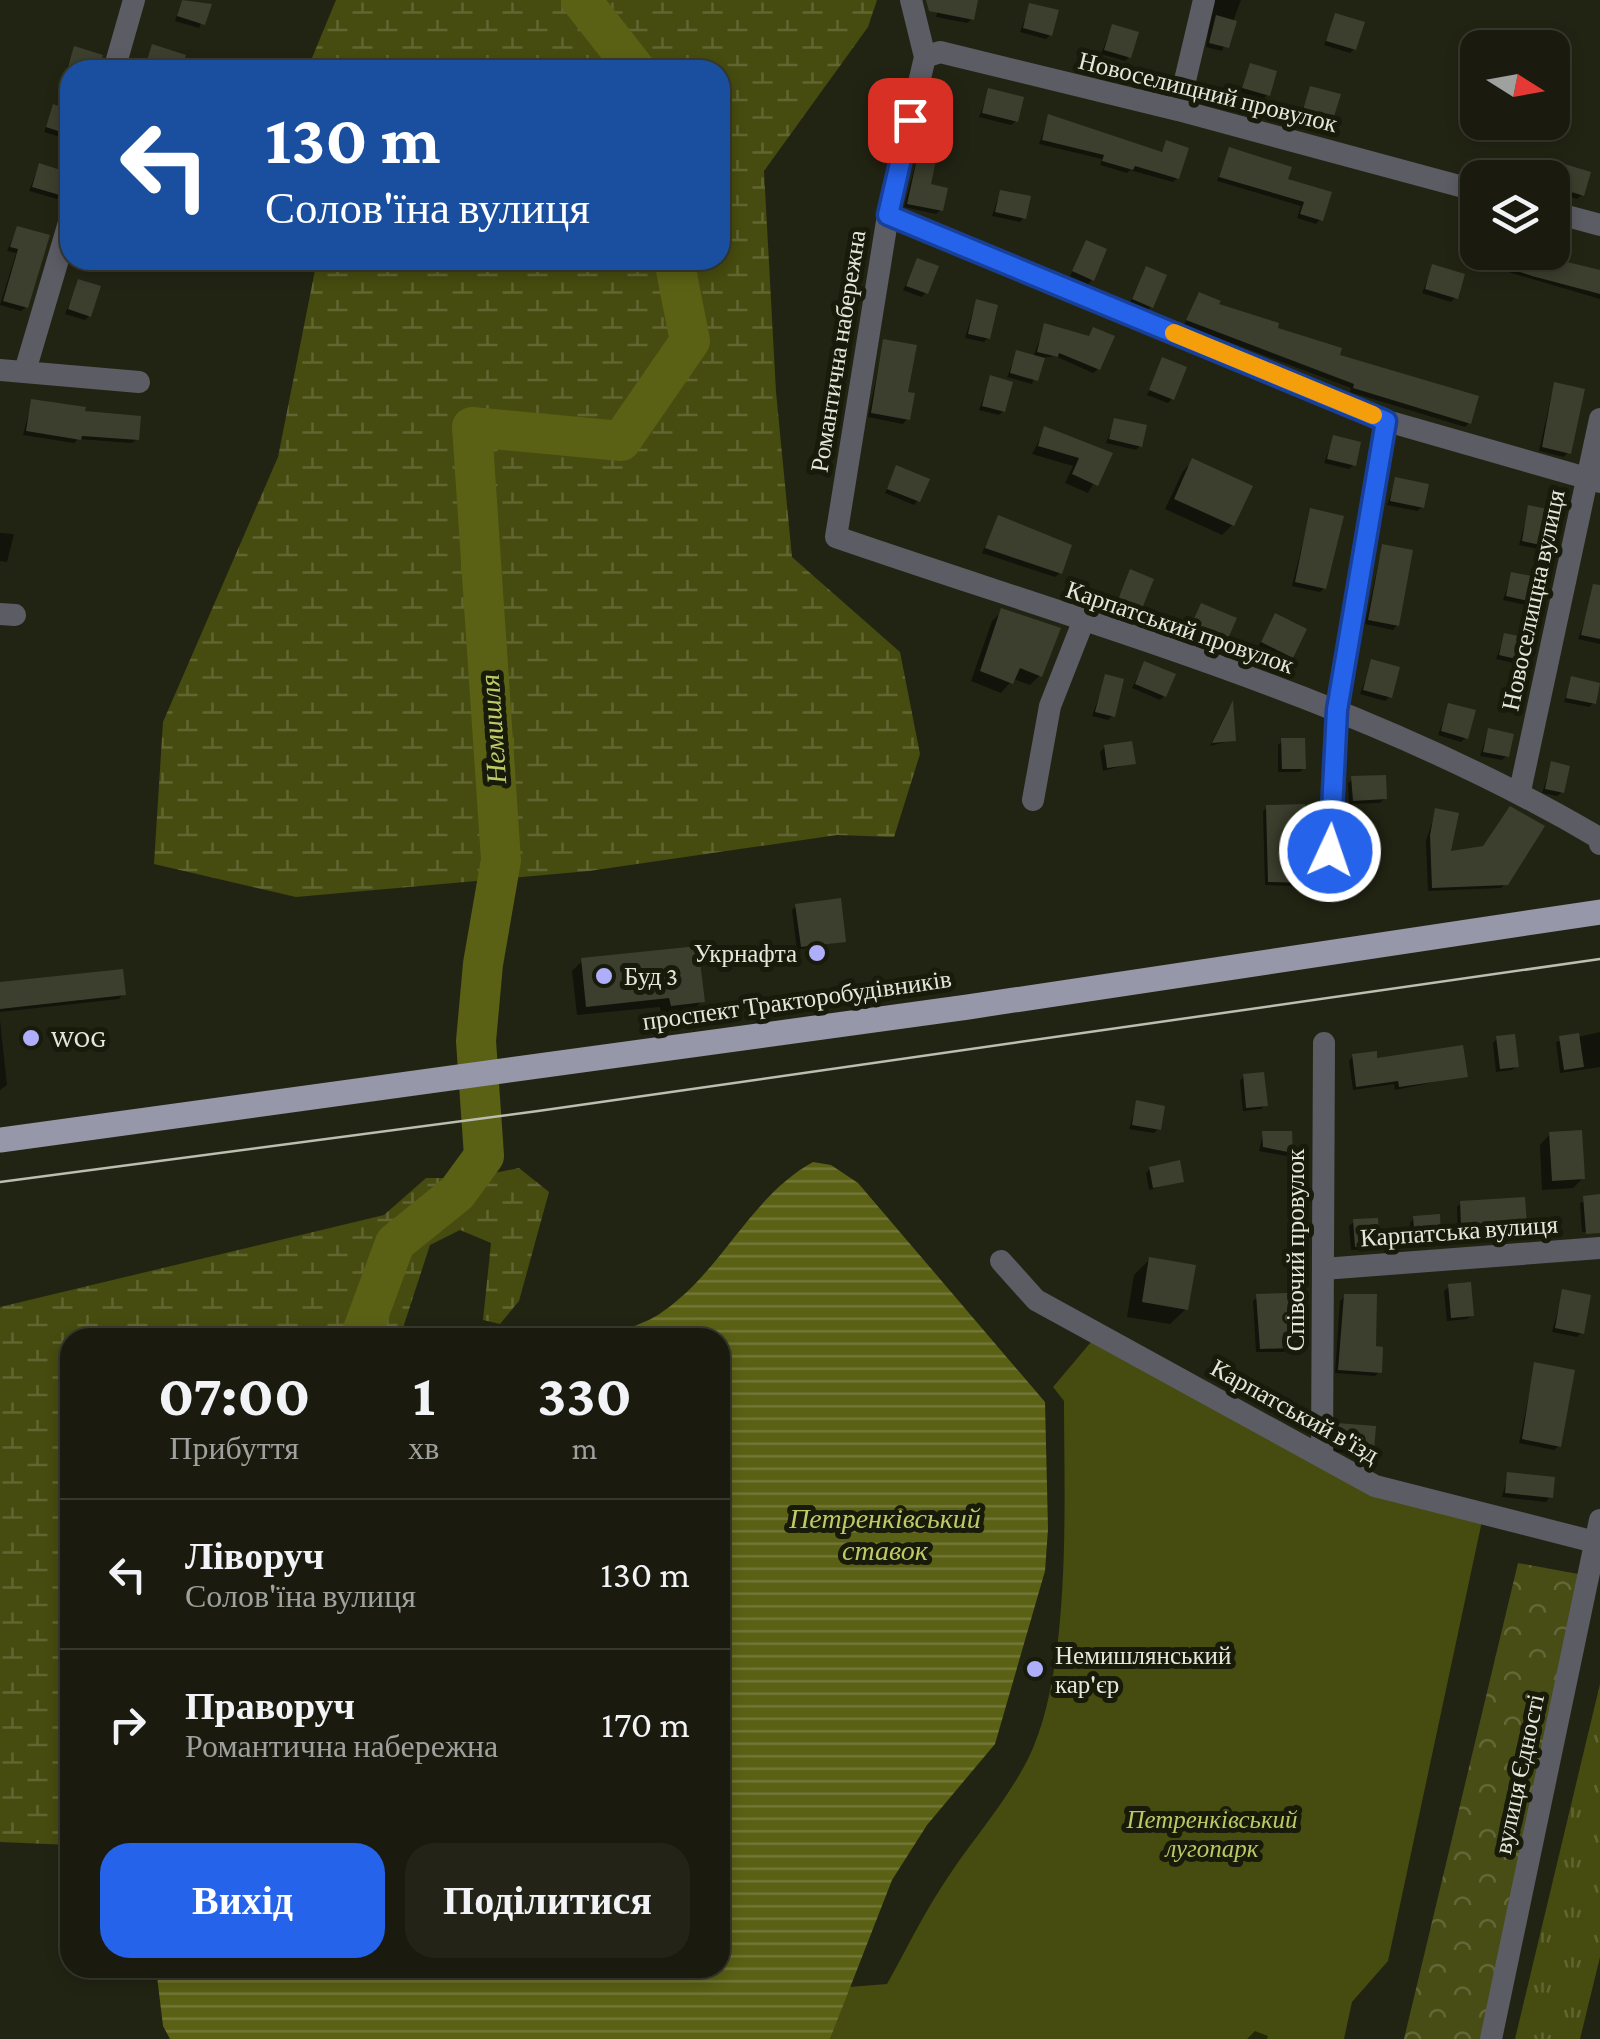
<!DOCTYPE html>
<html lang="uk">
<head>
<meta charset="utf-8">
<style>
  :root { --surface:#1a1b0e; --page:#232417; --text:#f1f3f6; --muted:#9fa19e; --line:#38392e; --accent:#2563eb }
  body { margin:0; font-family:"Crimson Pro",serif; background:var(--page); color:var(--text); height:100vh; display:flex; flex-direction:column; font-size:38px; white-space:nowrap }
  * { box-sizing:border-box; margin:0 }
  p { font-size:32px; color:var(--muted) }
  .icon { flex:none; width:55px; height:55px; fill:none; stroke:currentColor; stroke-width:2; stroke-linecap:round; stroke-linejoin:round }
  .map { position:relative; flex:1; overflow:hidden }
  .drawer { position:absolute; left:60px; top:1328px; width:670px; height:650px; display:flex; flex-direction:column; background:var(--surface); border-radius:30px; box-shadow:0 5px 15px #0003,0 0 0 2px var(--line) }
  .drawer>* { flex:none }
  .guide { position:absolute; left:60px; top:60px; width:670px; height:210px; border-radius:30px; box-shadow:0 5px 15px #0003,0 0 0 2px var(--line); background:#1a4fa0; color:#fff; overflow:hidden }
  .needle { width:65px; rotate:101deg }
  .tools { position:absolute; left:1460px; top:30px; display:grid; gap:20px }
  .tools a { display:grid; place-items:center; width:110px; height:110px; border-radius:20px; background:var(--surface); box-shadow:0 5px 15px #0003,0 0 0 2px var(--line); font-size:50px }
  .pin { position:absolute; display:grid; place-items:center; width:85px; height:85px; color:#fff; margin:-42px; border-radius:20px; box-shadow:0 5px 15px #0006 }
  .me { position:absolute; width:110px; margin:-55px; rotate:3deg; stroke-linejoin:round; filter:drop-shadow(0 0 8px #0008) }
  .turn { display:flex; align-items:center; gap:35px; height:210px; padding:0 40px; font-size:45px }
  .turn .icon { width:130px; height:130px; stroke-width:2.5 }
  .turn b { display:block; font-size:70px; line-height:85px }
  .eta { display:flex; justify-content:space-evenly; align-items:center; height:170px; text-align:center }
  .eta b { font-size:60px; font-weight:700; line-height:70px }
  .action { display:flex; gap:20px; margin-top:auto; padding:20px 40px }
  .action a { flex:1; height:115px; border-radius:30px; background:var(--accent); color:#fff; font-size:40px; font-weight:700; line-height:115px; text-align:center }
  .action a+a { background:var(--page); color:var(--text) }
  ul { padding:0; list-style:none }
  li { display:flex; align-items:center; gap:30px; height:150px; padding:0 40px; border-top:2px solid var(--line) }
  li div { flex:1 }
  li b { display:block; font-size:38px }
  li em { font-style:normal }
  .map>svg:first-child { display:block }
</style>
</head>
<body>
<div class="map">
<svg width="1600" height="2039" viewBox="0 0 1600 2039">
  <defs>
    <pattern id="grass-tufts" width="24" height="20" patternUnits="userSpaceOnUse" patternTransform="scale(2.5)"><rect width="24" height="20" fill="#464b0f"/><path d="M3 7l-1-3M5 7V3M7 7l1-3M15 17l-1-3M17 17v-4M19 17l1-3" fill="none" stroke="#616531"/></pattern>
    <pattern id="forest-crowns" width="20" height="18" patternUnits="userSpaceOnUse" patternTransform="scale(2.5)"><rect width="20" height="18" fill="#484d16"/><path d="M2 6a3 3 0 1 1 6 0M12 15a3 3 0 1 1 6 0" fill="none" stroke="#626737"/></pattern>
    <pattern id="wetland-marsh" width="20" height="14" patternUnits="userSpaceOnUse" patternTransform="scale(2.5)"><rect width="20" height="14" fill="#464b0f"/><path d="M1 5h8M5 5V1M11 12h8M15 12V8" fill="none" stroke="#616531"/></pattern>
    <pattern id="water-rules" width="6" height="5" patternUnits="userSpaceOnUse" patternTransform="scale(2.5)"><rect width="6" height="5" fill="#5a6014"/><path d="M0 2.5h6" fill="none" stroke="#727736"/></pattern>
  </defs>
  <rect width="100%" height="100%" fill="#222413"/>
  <path fill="url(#grass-tufts)" d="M1600,1684V1957L1580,2039H1515Z"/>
  <path fill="url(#forest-crowns)" d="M1518,1563L1589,1576L1493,2039H1404Z"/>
  <path fill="url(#wetland-marsh)" d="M336,0H877L868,27L764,171L776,392L792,557L900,652L920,754L894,837L837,835L589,871L296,897L154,864L163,722L278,457L317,260H720V70H307Z
    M519,1168L549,1192L519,1301L500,1324L483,1320L491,1243L460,1230L430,1245L400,1337L70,1338V1845L0,1842V1307L384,1215L426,1178H470Z"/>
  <path fill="#464b0f" d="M1091,1342L1351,1481L1482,1521L1388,1961L1352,2002L1344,2039H830L849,1987L887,1984C908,1946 927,1907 952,1871C978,1833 1008,1799 1029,1757C1072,1668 1064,1500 1064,1401L1053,1387Z"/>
  <path fill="url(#water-rules)" d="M813,1162L831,1165L858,1183L1045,1402L1048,1529L1045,1571L995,1744L927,1825L892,1880L830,2039H170L163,2026L156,1968H720V1338L601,1337C622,1330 647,1324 665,1310C722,1270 751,1196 813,1162Z"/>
  <path fill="#0007" d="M182,0L208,5L199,28L175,21Z
    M940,0H975L972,19L967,23L936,17Z
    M1213,0H1241L1222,51L1206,47Z
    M1030,6L1050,35L1046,39L1020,32Z
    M1336,16L1354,49L1350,53L1324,45Z
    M1112,27L1129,57L1125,61L1101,54Z
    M74,49L98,70H70V77L64,75Z
    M1250,66L1267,95L1263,99L1240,92Z
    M1311,88L1330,121L1325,126L1299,118Z
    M989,91L1016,121L1011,125L979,117Z
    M54,107L70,112V140L44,132Z
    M1049,117L1160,154L1167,143L1177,178L1173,182L1130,170L1127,173L1100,165L1102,159L1039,144Z
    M927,121L928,186L941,209L936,214L904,207Z
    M1229,150L1285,180L1320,219L1316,224L1297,218L1301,206L1217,181Z
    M1559,165L1582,195L1577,199L1552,191V178Z
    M39,166L61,195L57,199L29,191Z
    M1000,192L1024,217L1020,222L992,216Z
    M18,228L26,307L21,311L0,305L16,253L7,251Z
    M1086,243L1092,280L1088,284L1070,276Z
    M1552,250L1559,252L1556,262L1600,272V299L1488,266L1492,252Z
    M918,260L926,293L921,297L903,290Z
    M1433,267L1455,297L1451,302L1422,293Z
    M1146,269L1151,307L1147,311L1129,304Z
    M79,281L89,316L85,320L65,314Z
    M1199,294L1216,306L1336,357L1469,423L1465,427L1350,392L1351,388L1184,325Z
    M976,302L988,338L984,342L965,338Z
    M1045,326L1088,338L1094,330L1098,369L1093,373L1055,356L1042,358L1032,384L1007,377L1017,353L1033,357Z
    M884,341L907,419L903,424L868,417Z
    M1163,360L1172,399L1168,403L1147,395Z
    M991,378L1003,411L999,415L979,410Z
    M1554,384L1568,452L1564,457L1539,451Z
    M32,401L82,414L137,439L132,443L78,439L74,443L23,435Z
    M1115,421L1140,446L1136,450L1106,443Z
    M1045,429L1110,454L1088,493L1065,483L1073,466L1032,454Z
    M1334,438L1353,465L1349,469L1324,463Z
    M1193,461L1232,525L1222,535L1165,509L1183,471Z
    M897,468L918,500L914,505L885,493Z
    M1396,480L1422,507L1417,511L1387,505Z
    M1529,508L1543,544L1538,549L1519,545Z
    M1311,510L1324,588L1320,592L1292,586Z
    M999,518L1060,573L1055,577L982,553Z
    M0,533L14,534L7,562L0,561Z
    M1382,547L1397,625L1393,630L1365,624Z
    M1131,572L1150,580L1134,614L1114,606Z
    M1512,575L1539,602L1535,607L1503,600Z
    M1202,606L1224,642L1219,646L1187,632Z
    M1002,611L1040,675L1030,685L1013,679L1001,693L971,681L992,621Z
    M1587,614L1600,617V644L1578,639Z
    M1275,616L1291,656L1287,661L1258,647Z
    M1505,635L1527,661L1523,665L1496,659Z
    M1372,662L1390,696L1385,701L1360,694Z
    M1144,664L1164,696L1160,700L1132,688Z
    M1106,677L1113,715L1108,720L1092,716Z
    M1572,679L1593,703L1589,707L1564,702Z
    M1231,706L1233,740L1210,746L1229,707Z
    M1449,706L1466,737L1461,742L1438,735Z
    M1488,731L1506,756L1502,760L1480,756Z
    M1282,741L1304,768L1300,772H1278V745Z
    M1105,747L1133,763L1103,771L1100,752Z
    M1552,764L1562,792L1557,796L1542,793Z
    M1353,779L1385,798L1380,803L1349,804L1348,783Z
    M1268,807L1301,882L1297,886L1265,885L1263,811Z
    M1436,810L1448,854L1506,883L1501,888L1428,891L1426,841Z
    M797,906L843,941L797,950L792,910Z
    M582,961L702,1001L692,1011L661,1014L660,1007L577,1015L572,971Z
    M0,985L123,994L119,999L0,1012Z
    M0,1020L7,1085L0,1090Z
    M1600,1032V1067L1560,1073L1556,1042Z
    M1497,1039L1517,1066L1512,1070L1496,1072L1493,1043Z
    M1353,1056L1375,1061L1465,1076L1395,1090L1394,1084L1353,1090L1349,1061Z
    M1244,1076L1265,1105L1261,1109L1243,1111L1240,1081Z
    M1137,1103L1158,1129L1154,1133L1129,1129Z
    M1263,1134L1290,1152L1286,1156L1259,1151Z
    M1550,1134L1583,1178L1573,1188L1542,1190L1540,1145Z
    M1150,1169L1181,1181L1149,1190L1146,1173Z
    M1600,1197V1231L1582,1232L1580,1203Z
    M1461,1203L1524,1224L1520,1228L1458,1232L1457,1207Z
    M1414,1218L1439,1241L1435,1245L1411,1246L1410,1223Z
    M1354,1222L1378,1245L1374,1249L1351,1250L1349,1226Z
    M1150,1259L1186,1309L1170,1324L1127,1317L1134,1275Z
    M1449,1287L1471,1315L1467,1319L1447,1321L1444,1291Z
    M1563,1292L1581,1333L1577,1337L1552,1332Z
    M1345,1296L1373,1348L1379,1372L1375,1376L1335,1373L1340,1301Z
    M1257,1297L1288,1347L1284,1352H1256L1253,1301Z
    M1535,1365L1559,1446L1554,1450L1519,1443Z
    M1338,1425L1372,1450L1367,1454L1334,1452V1430Z
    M1508,1475L1550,1497L1546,1502L1502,1497Z
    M1255,2031L1268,2036L1267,2039H1247Z"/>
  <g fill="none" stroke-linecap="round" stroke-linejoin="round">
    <path stroke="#5a6014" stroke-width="40" d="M581,0L636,70
      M360,1338L395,1243L457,1193L484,1156L476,1041L483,964L501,860L472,427L621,441L690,341L674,260"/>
  </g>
  <path fill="#3c3f2d" d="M182,0L212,4L205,25L177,16Z
    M926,0H978L974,20L929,11Z
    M1029,3L1059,10L1052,36L1023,28Z
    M1335,13L1365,22L1356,50L1326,41Z
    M1216,15L1237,21L1229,48L1209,43Z
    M1112,24L1139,32L1131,58L1104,50Z
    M152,44L186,55L181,70H144Z
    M74,46L103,55L99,70H67Z
    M1250,63L1277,71L1270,96L1242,88Z
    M1310,86L1341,94L1332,123L1302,113Z
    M988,88L1024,97L1018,122L982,113Z
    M53,104L70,110V135L46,127Z
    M1048,114L1162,152L1166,140L1189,148L1179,179L1135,166L1133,170L1102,161L1104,155L1042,140Z
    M926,118L944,122L931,184L948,188L943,211L907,204Z
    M1229,147L1292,167L1288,179L1332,192L1323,221L1300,214L1304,202L1219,177Z
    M1558,162L1591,172L1584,196L1552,186Z
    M39,163L70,173L63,196L32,187Z
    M1000,190L1031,196L1026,219L995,212Z
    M17,226L50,235L28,308L3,301L18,249L10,247Z
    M1086,240L1107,249L1094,281L1072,271Z
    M1473,252H1561L1559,260L1600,270V294L1532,276L1473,256Z
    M917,258L939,266L928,294L906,286Z
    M1432,264L1465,274L1458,299L1425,289Z
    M1146,266L1167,275L1153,308L1132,299Z
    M78,279L101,286L91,317L68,309Z
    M1199,292L1221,301L1219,304L1279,323L1278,328L1342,348L1340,355L1479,396L1471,424L1353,388L1354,384L1186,320Z
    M976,299L998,305L990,339L968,334Z
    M1044,323L1089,336L1093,327L1115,336L1100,370L1059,353L1058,357L1037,352Z
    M883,339L917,345L908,392L915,393L910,420L871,413Z
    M1016,350L1045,358L1038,381L1010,373Z
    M1162,357L1187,367L1174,400L1149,390Z
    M990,375L1013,382L1005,412L982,406Z
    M1554,382L1585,389L1571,454L1542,447Z
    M31,399L86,407L85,411L141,416L139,440L82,436L81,440L26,431Z
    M1114,418L1147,425L1142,447L1109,439Z
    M1044,426L1113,453L1098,486L1072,474L1079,458L1038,446Z
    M1333,435L1361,442L1356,466L1327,459Z
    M1192,458L1253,486L1234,526L1174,499Z
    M896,465L930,479L920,502L887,489Z
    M1395,477L1429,484L1424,508L1390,501Z
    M1528,505L1552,510L1545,546L1522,541Z
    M1310,508L1344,516L1326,589L1295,582Z
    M998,515L1072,545L1062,574L985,548Z
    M1382,544L1413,550L1399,626L1368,620Z
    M1130,569L1154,579L1141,611L1117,602Z
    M1511,572L1547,579L1541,604L1506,596Z
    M1593,584L1600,585V639L1581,635Z
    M1201,603L1237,618L1226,643L1190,628Z
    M1001,608L1061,628L1042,677L1020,668L1013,684L980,671Z
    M1275,613L1307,629L1293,658L1261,642Z
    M1504,633L1534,639L1529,662L1499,655Z
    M1371,659L1400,667L1392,698L1363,690Z
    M1144,661L1176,674L1166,697L1135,684Z
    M1105,674L1124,679L1115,717L1095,712Z
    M1571,676L1600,683L1596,704L1566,698Z
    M1233,700L1236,741L1212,743Z
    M1448,703L1476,710L1468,739L1441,731Z
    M1488,728L1514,734L1509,757L1483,752Z
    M1281,738H1305L1306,769H1282Z
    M1132,741L1136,764L1107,768L1104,745Z
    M1551,761L1570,766L1564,793L1545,789Z
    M1386,775L1387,799L1353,801L1351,776Z
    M1305,804L1304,883L1268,882L1266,805Z
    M1510,806L1545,826L1508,885L1432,888L1430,835L1435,808L1459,813L1451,851L1483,846Z
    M841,898L846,942L801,947L795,904Z
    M698,946L705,1002L671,1006L669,998L586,1007L581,958Z
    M123,969L126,995L0,1009V982Z
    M1579,1033L1584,1067L1564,1070L1559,1036Z
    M1515,1034L1519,1067L1500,1069L1496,1036Z
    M1463,1045L1468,1077L1399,1087L1398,1081L1356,1087L1352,1054L1377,1051V1058Z
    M1264,1072L1268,1106L1246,1108L1243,1074Z
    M1136,1100L1165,1106L1161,1130L1132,1125Z
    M1582,1130L1585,1179L1552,1181L1549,1132Z
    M1262,1131H1292L1293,1153L1263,1147Z
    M1180,1160L1184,1182L1153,1188L1149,1167Z
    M1600,1194V1233L1586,1234L1583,1196Z
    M1525,1197L1527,1225L1461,1228L1460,1201Z
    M1440,1214L1441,1242L1415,1243L1413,1216Z
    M1378,1218L1380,1246L1355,1247L1353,1219Z
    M1149,1257L1196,1265L1188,1310L1142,1302Z
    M1471,1282L1474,1316L1451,1318L1448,1284Z
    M1562,1289L1591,1295L1584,1334L1555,1328Z
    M1288,1293L1291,1348L1260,1349L1256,1294Z
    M1344,1294H1377L1376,1346L1383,1347L1382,1373L1338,1370Z
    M1534,1362L1575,1370L1561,1447L1522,1439Z
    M1337,1423L1376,1426L1374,1451L1337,1448Z
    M1507,1472L1555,1477L1553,1498L1505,1493Z"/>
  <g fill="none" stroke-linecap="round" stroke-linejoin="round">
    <path stroke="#5c5c65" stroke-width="22" d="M911,0L925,57L888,215L836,537C1094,626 1364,699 1599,838L1600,844
      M925,57L940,52L1178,110L1478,191
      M114,70L134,0
      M1178,110L1204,0
      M1552,212L1600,225
      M888,215L1387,421L1600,482
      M0,370L139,382
      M25,371L70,219
      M0,614L15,615
      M1520,791L1600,419
      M1033,800L1050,706L1083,622
      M1330,851L1337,710L1387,421
      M1001,1261L1036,1300L1375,1486L1595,1542
      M1323,1269L1600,1248
      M1322,1457L1324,1043
      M1491,2039L1600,1520"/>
    <path stroke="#9697a8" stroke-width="25" d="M0,1140L968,1007L1600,912"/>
    <path stroke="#bcbeb1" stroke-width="2.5" d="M0,1182L538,1111L1600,959"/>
  </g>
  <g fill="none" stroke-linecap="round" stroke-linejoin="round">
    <defs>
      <path id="route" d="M910,120L888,215L1386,421L1337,710L1330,851"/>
    </defs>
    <use href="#route" stroke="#184099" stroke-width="25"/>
    <use href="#route" stroke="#2563eb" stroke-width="18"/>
    <path stroke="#f59e0b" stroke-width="18" d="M1174,333L1373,415"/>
  </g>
  <g fill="#afaefa" stroke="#181a0a" stroke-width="4">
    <circle cx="817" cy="953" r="10"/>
    <circle cx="604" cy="976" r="10"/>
    <circle cx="31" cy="1038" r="10"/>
    <circle cx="1035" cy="1669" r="10"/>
  </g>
  <g text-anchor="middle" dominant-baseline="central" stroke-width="10" stroke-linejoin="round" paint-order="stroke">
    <g font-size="25" fill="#e5e7dc" stroke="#181a0a">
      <text transform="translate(1208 92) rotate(14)">Новоселищний провулок</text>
      <text transform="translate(838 351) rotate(-81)">Романтична набережна</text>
      <text transform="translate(1533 600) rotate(-78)">Новоселищна вулиця</text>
      <text transform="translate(1180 627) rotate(19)">Карпатський провулок</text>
      <text transform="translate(797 1000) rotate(-8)">проспект Тракторобудівників</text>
      <text transform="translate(1459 1231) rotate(-4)">Карпатська вулиця</text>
      <text transform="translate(1295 1250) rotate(-90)">Співочий провулок</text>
      <text transform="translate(1295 1411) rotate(29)">Карпатський в'їзд</text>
      <text transform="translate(1519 1774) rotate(-78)">вулиця Єдності</text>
    </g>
    <g font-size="25" fill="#e5e7dc" stroke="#181a0a" text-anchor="start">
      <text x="797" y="953" text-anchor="end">Укрнафта</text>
      <text x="624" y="976">Буд 3</text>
      <text x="51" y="1038">WOG</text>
      <text x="1055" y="1655">Немишлянський<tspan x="1055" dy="29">кар'єр</tspan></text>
    </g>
    <g font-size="25" font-style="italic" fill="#bcc863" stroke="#181a0a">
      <text x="1212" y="1819">Петренківський<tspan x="1212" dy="29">лугопарк</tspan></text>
    </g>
    <g font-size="28" font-style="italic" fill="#beca65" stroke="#181a0a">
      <text transform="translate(493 729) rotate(-94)">Немишля</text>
      <text x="885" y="1518">Петренківський<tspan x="885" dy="32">ставок</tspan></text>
    </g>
  </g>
</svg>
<div class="tools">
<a><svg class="needle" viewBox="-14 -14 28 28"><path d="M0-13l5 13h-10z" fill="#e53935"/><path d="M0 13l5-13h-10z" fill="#9fa19e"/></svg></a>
<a><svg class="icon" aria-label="layers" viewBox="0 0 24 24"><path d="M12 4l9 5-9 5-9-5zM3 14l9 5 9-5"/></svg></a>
</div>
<div class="pin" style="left:910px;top:120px;background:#d93025"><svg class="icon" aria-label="arrive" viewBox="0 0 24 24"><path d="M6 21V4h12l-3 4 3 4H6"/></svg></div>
<svg class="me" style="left:1330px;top:851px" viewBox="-20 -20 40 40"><circle r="17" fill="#2563eb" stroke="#fff" stroke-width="3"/><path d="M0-11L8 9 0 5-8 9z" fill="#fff"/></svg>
<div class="guide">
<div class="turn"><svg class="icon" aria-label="left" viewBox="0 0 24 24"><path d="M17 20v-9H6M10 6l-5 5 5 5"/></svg><div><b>130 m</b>Солов'їна вулиця</div></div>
</div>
<section class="drawer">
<div class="eta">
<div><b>07:00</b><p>Прибуття</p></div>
<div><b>1</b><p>хв</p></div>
<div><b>330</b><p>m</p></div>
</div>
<ul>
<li><svg class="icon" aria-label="left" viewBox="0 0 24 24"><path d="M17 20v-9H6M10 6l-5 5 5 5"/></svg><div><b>Ліворуч</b><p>Солов'їна вулиця</p></div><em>130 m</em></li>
<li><svg class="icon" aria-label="right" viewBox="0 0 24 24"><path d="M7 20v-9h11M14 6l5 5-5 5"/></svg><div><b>Праворуч</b><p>Романтична набережна</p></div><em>170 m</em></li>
</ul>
<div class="action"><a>Вихід</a><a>Поділитися</a></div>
</section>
</div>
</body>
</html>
